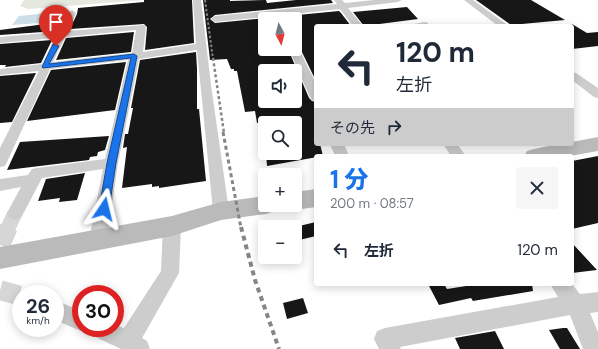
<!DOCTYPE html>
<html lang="ja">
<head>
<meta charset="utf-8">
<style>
  :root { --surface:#fff; --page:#f6f6f7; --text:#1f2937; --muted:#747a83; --accent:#1a73e8 }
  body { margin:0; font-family:"DM Sans","Noto Sans JP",sans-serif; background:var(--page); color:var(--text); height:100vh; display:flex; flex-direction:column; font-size:15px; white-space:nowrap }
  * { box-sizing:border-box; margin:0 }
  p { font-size:13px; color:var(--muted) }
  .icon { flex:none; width:22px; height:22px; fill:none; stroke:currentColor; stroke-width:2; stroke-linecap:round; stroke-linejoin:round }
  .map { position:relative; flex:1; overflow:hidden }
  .sheet { position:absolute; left:314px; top:154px; width:260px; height:132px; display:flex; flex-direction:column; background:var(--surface); border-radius:4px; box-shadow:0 2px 10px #0003 }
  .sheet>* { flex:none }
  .banner { position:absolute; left:314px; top:24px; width:260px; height:122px; border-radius:4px; box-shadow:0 2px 10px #0003; background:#fff; color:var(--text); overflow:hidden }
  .needle { width:26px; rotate:173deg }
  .controls { position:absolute; left:258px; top:12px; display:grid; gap:8px }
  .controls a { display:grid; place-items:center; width:44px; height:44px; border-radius:4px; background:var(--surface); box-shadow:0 2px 10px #0003; font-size:20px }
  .speed { position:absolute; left:12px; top:285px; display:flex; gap:8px; font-size:20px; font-weight:700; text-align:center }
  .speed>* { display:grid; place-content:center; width:52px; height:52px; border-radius:50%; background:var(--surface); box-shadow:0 2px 10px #0003; line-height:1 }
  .speed small { font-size:10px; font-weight:400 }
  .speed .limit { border:6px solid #d22; background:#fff; color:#111 }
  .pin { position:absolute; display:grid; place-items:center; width:34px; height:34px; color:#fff; margin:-41px -17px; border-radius:50% 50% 50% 0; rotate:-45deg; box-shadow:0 0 4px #0007 }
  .pin .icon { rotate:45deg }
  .me { position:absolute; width:44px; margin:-22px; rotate:10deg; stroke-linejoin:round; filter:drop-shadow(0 0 3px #0008) }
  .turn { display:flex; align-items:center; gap:14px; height:84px; padding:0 16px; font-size:18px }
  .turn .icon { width:52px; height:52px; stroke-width:2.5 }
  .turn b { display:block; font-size:28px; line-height:34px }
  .then { display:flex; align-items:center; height:38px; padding:0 16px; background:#0003; gap:8px; font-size:15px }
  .round { display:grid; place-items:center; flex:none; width:42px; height:42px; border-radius:4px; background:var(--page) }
  .summary { display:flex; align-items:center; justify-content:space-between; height:68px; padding:0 16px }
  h1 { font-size:24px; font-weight:800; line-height:30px; color:var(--accent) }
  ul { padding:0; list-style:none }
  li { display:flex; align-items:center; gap:12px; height:56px; padding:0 16px }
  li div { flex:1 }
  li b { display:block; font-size:15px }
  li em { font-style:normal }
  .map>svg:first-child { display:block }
</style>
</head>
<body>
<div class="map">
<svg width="598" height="349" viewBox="0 0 598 349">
  <rect width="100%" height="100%" fill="#fff"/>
  <path fill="#e4e8dd" d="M24,0H144L28,9L20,6Z"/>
  <path fill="#ccdee7" d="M58,12L53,22L12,25L19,16Z"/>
  <path fill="#171717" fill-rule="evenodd" d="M144,0H192L194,43L145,50L147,27L144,24L70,29L77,14L78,8L144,2Z
    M203,0H230V1L266,0L267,3L296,0H331L333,3L215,15L210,19L215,23L339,11L341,13L351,26H316V81L300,48L295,45V19H265V49H288L309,98L312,101L316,102V145L320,144L323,156L267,166L266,153H298L295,143V123H257L255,111L245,112L237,71H234V69H231L227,59L210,60ZM265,71H295V101H265Z
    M476,0H531L565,20L511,25Z
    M407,7L418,19L364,26L353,12Z
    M53,23H61L57,31L0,35V30Z
    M572,24L587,33L598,32V46L572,49Z
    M134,32L131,52L56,60L66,38Z
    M52,40L41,63L5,67L6,65H0V44Z
    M196,52L197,69V109H199L206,181L159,188V186L152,187V184L122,188L127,147L123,148L125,134H128L133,108H131L140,60Z
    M126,62L115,110L27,121L51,70Z
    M36,73L12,122L0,123V76Z
    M109,136L105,150L98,152L97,156L90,157L89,160L7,170L20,142Z
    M598,156V223L572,229V161Z
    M85,173L77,200L59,202L60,198L38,201L46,179Z
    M316,222V236L295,241V227Z
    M572,243L597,270L572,273Z
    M428,284H444L447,289L479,284H532L533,291L473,301L471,298L439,305Z
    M303,298L308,313L287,319L283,303Z
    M563,328H567L580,349H560L549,330Z
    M495,331L504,349H460L455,338Z"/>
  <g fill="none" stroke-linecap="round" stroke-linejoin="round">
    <path stroke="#d6d6d6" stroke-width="15" stroke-dasharray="15 8" stroke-linecap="butt" d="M8,228L15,213"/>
    <path stroke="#d6d6d6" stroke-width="20" stroke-dasharray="20 10" stroke-linecap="butt" d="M0,245L8,227
      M0,290L21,296"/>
    <path fill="#cdcdcd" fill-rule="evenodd" d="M193,0H201L211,85L229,211L227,216L221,218L215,216L213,211L197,50L139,59L118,163L107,240L104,245L98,248L92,245L89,240L103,169L42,178L21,218L15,220L9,218L7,213L21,187L0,191V179L28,175L32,169L37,168L105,159L128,60L50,69L7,162L5,166L0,167V148L39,71L0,75V69L42,64L55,38L0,43V37L58,32L68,13L72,10L76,13L68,31L144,25L146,27L143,52L196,44ZM136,30L132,53L53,62L65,37Z
      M334,0H342L345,3L374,0H402L398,2L348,8L363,26H353L340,9L215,22L211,19L215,16L337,4Z
      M464,0H473L509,26H498Z
      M425,22L428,23L429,26H412L414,24Z
      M295,46L299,49L316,84V101L312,100L310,97L289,49H295Z
      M572,72L576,73L598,88V98L594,97L572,80Z
      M330,144H344L349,156H335Z
      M443,144H457L466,156H451Z
      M172,219L178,221L181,226L179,273L142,338L147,341L150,349H121L91,335L88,329L81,331L55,320V300L81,311V328H115V325L124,328L161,271L163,226L166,221Z
      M550,284H572L580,294L598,292V312L590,313L598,332V349H583L570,315L400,347L401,349H379L374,339L377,331L385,328L558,297Z"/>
    <path fill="#bababa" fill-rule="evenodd" d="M598,137V151L570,156H524L527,151C541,147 557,144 572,144V142Z
      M316,189V207L295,210L287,207L286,205H295V192Z
      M265,196V205H277L274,211L266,214L221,220L172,236L0,269V247L172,216L221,202Z"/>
    <path stroke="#858585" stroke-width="2" stroke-dasharray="2.5 2" stroke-linecap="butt" d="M205,0L213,59"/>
    <path stroke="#858585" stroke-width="2.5" stroke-dasharray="3 2.5" stroke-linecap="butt" d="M213,58L224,133"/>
    <path stroke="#858585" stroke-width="3" stroke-dasharray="4 3" stroke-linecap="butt" d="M223,132L241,228"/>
    <path stroke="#858585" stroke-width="4" stroke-dasharray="5 4" stroke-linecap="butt" d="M241,227L255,280L279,349"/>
  </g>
  <path fill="#1a73e8" stroke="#114b97" d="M53,44L59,46L49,64L134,54L137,56L116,163L109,209L107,212H100L99,209L107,163L131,58L43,68L42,67Z"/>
</svg>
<div class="controls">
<a><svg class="needle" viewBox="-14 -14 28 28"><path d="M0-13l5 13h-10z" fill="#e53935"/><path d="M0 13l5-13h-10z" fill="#747a83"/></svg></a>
<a><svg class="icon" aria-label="sound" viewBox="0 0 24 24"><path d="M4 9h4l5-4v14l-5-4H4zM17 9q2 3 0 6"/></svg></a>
<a><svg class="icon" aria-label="search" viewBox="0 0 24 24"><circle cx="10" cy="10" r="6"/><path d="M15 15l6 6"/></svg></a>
<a>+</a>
<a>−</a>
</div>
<div class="speed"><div>26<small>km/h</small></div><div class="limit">30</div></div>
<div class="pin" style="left:56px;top:46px;background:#d93025"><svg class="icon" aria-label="arrive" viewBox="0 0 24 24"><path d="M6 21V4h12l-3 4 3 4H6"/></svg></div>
<svg class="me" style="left:104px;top:209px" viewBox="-20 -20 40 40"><path d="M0-17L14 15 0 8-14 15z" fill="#1a73e8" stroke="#fff" stroke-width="4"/></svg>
<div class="banner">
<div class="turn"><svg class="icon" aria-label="left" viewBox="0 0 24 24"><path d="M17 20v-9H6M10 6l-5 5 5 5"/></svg><div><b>120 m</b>左折</div></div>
<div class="then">その先<svg class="icon" aria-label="right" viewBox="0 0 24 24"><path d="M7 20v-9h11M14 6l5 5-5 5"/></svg></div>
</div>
<section class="sheet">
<div class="summary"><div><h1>1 分</h1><p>200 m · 08:57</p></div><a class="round"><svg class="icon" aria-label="close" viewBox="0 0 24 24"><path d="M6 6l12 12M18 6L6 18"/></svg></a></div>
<ul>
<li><svg class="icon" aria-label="left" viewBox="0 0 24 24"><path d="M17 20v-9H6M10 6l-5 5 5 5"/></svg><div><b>左折</b></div><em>120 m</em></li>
</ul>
</section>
</div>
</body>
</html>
